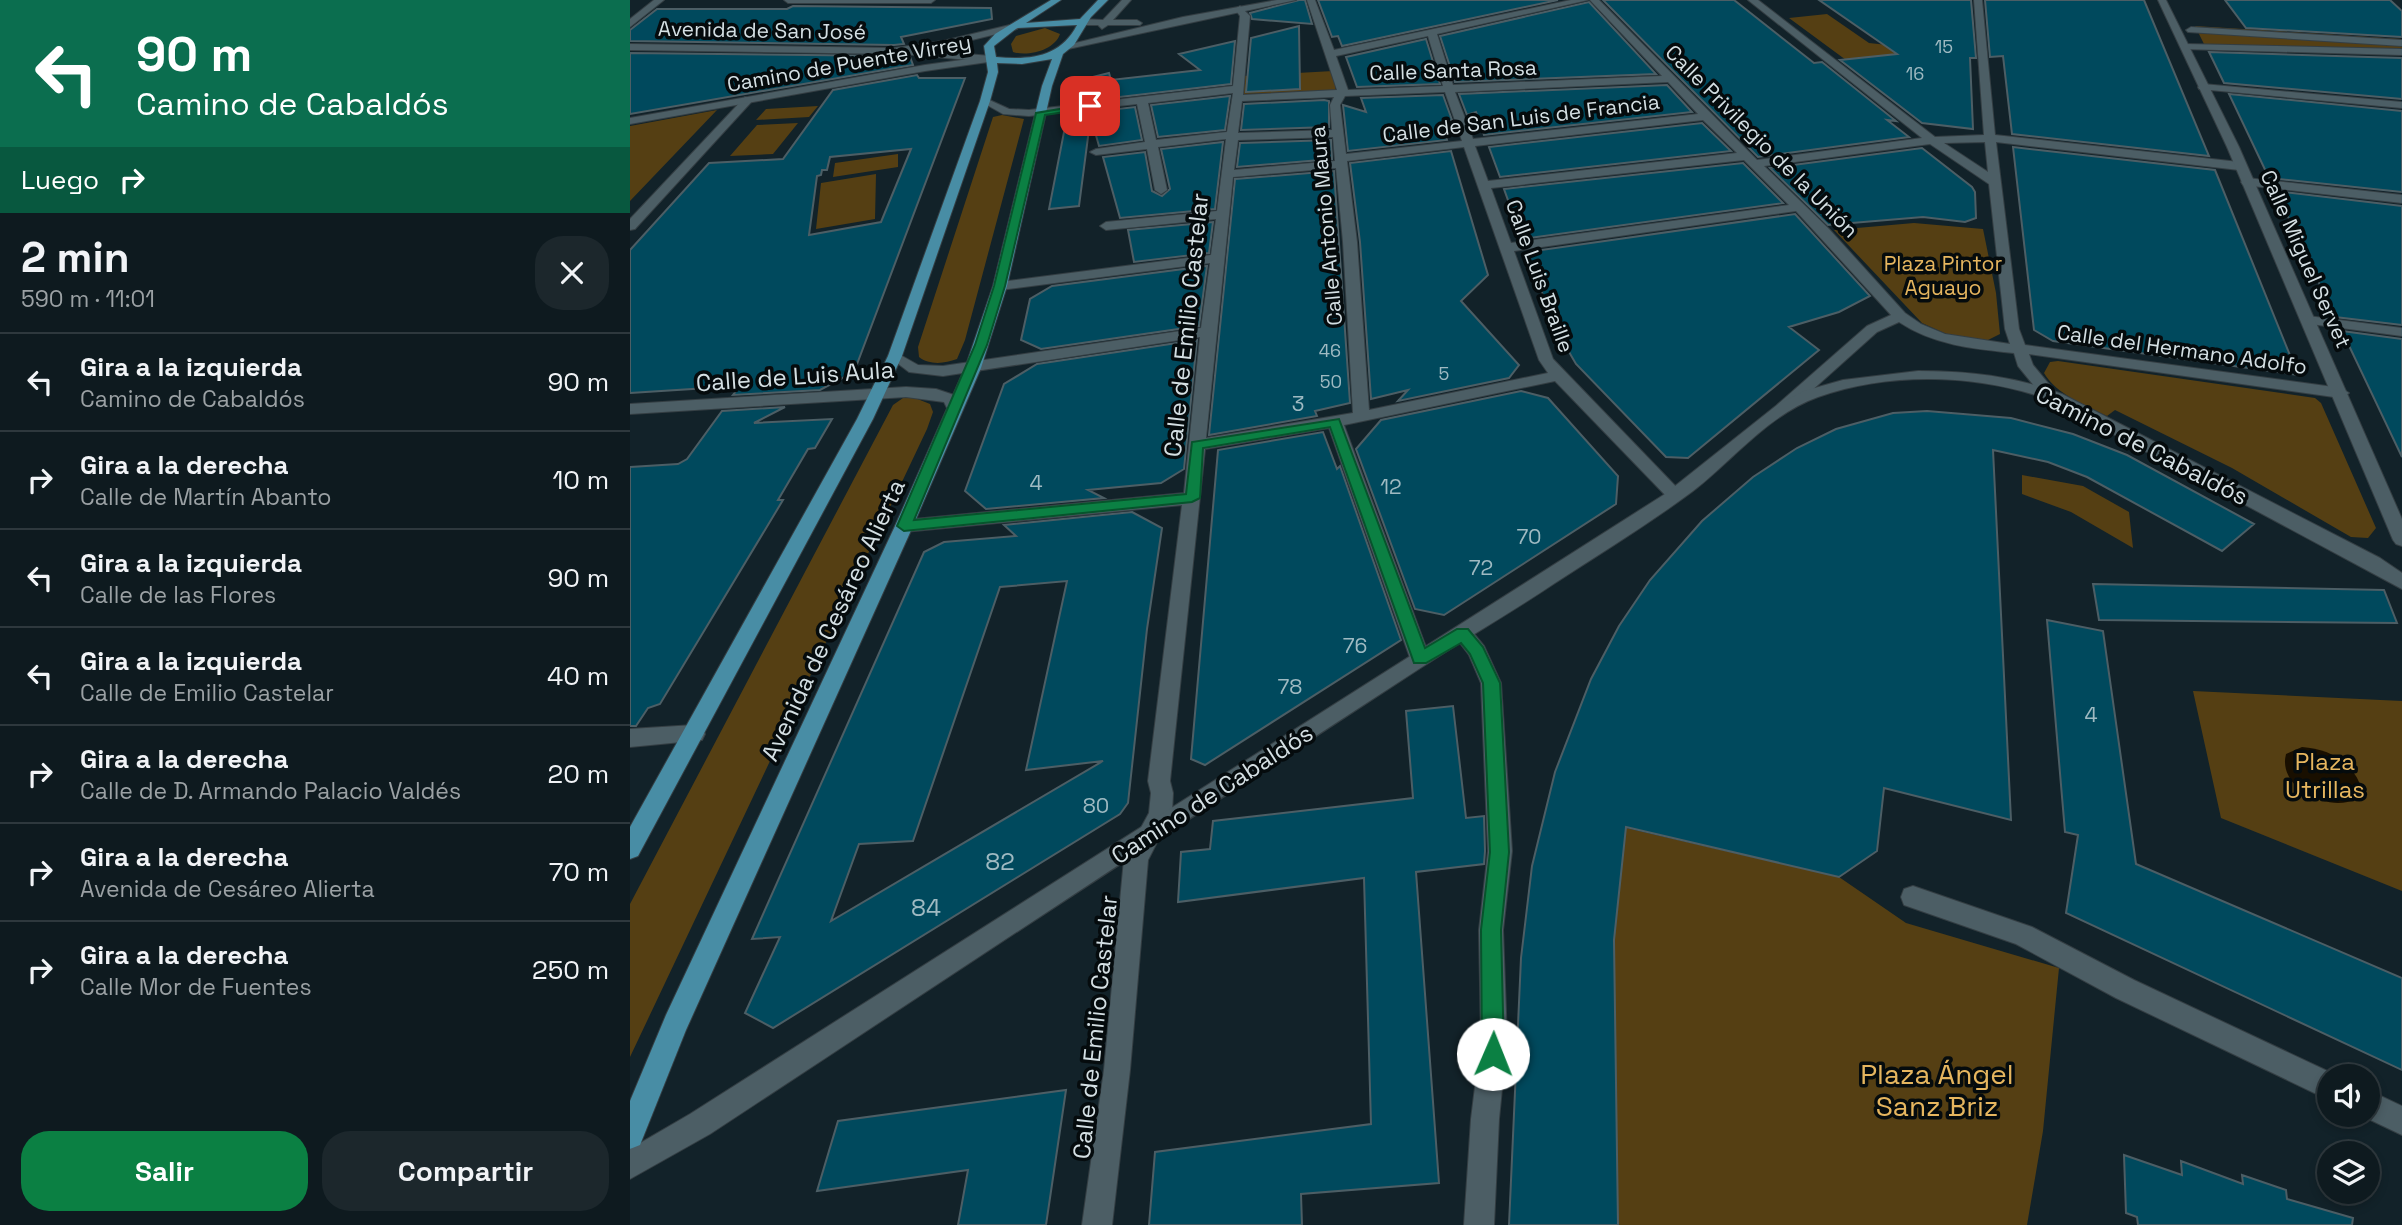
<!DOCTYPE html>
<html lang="es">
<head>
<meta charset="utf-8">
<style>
  :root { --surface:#0e1a1f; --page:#1c272c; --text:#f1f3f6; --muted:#9ba1a4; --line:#2e383d; --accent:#0b8043 }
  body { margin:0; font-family:"Space Grotesk",sans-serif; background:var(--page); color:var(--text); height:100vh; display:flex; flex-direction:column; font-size:26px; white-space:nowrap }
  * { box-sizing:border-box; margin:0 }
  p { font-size:23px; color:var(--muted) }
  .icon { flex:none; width:38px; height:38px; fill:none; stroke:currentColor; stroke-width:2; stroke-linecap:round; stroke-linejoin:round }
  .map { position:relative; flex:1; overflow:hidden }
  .drawer { display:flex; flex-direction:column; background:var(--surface); width:630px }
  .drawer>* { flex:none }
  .top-card { background:#0b6e4f; color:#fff; overflow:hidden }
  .fabs { position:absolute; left:1687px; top:1064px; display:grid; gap:14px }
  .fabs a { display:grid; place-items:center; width:63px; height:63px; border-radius:50%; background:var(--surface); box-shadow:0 4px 10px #0003,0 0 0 2px var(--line); font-size:35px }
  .pin { position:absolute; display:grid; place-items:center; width:60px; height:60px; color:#fff; margin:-30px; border-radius:14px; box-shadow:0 4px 10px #0006 }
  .me { position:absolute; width:77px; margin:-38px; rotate:1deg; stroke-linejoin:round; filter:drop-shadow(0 0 5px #0008) }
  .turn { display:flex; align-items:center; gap:24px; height:147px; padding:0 21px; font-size:32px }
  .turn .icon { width:91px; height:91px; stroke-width:2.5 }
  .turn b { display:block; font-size:49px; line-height:60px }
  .then { display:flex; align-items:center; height:66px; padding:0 21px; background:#0003; gap:14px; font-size:26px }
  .round { display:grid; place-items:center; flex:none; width:74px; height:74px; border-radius:28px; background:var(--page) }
  .head { display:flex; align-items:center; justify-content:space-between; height:119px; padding:0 21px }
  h1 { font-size:42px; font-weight:700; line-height:52px }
  .button { display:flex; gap:14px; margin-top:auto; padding:14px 21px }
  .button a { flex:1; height:80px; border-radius:28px; background:var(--accent); color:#fff; font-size:28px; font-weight:700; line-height:80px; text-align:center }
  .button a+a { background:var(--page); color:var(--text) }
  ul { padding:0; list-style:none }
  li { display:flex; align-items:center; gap:21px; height:98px; padding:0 21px; border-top:2px solid var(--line) }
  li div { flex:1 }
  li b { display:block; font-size:26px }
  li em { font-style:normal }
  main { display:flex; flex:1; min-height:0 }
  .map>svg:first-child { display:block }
</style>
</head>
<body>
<main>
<section class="drawer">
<div class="top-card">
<div class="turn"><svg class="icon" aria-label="left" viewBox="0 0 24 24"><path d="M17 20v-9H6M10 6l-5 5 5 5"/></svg><div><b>90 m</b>Camino de Cabaldós</div></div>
<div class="then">Luego<svg class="icon" aria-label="right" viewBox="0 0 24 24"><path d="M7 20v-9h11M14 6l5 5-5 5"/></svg></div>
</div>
<div class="head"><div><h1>2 min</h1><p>590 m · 11:01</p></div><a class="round"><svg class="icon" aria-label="close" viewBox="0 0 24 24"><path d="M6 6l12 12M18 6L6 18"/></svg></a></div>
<ul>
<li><svg class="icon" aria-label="left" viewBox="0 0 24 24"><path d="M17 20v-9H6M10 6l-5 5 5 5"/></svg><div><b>Gira a la izquierda</b><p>Camino de Cabaldós</p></div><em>90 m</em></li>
<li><svg class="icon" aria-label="right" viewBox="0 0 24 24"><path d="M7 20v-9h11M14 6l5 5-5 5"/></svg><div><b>Gira a la derecha</b><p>Calle de Martín Abanto</p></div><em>10 m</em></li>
<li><svg class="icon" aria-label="left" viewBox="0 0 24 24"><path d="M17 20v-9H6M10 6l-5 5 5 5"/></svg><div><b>Gira a la izquierda</b><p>Calle de las Flores</p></div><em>90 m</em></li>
<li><svg class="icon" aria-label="left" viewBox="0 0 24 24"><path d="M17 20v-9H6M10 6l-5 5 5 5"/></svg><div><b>Gira a la izquierda</b><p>Calle de Emilio Castelar</p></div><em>40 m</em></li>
<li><svg class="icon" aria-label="right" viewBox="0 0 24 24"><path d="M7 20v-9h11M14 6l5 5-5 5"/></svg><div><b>Gira a la derecha</b><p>Calle de D. Armando Palacio Valdés</p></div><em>20 m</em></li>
<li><svg class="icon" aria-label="right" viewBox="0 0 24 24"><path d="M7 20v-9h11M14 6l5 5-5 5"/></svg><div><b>Gira a la derecha</b><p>Avenida de Cesáreo Alierta</p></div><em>70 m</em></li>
<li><svg class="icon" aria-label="right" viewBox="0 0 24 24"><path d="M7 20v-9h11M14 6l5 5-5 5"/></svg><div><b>Gira a la derecha</b><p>Calle Mor de Fuentes</p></div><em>250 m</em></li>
</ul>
<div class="button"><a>Salir</a><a>Compartir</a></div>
</section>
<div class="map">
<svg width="1772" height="1225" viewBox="0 0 1772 1225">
  <rect width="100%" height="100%" fill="#122229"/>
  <path fill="#553f13" d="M1197,14L1239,43L1333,53L1216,60L1159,18Z
    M1565,26L1772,39V49L1574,44Z
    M415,28L430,34C425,50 398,57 383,52L381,44L386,36Z
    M703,71L706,92L611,94L613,76Z
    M188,106L179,117L126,120L136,109Z
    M87,110L0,201V126Z
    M372,115L394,119L335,340L327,359C314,364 299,365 289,357L288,347L363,117Z
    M168,123L143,154L100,156L127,125Z
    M268,154V167L203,177L205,163Z
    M246,174L245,219L186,229L191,183Z
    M1284,223L1353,229L1366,293L1370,334L1354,342L1321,336L1292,323L1204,230Z
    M1428,361L1685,398L1691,403L1746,528L1738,538L1721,537L1602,468L1485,410L1477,416C1455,405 1427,395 1414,373L1420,362Z
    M273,398H285L300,404L303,412L297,429L0,1057V904L263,405Z
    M1392,475L1453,486L1499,512L1503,548L1441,512L1392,494Z
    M1563,691L1772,701V891L1591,818Z
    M996,828L1209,877L1276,923L1429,968L1413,1131L1397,1225H988L984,940Z"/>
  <path fill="#190f00" d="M1672,747C1698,749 1720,760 1730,784L1726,799C1699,813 1647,788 1656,754Z"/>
  <path fill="#00495d" stroke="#4c5e65" stroke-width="2" fill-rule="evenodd" d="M669,0H675L682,24L622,19L620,13Z
    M688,0H928L712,46L708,36L702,37Z
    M973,0H1104L1184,63L1192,62L1266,121L1257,120L1279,137L1128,157Z
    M1189,0H1341L1346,58H1340L1343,129L1292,123L1210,60L1267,54Z
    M1355,0H1514L1579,156L1382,134L1373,56L1360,57Z
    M1595,0H1760L1772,11V37L1616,28Z
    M959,2L1026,74L825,82L810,36Z
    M163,6L361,8L362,19L271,37L274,44L264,45L0,41V30L27,9H157Z
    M669,26L670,89L616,92L621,38Z
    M796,39L810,84L727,87L716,57Z
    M605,41L601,84L464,100L455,79L479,73L481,80L570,70L549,54Z
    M1579,52L1772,58V99L1594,83Z
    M0,53L267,56L280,57L283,65L0,114Z
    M287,75L289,78H335L224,372L190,390L103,395L110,386L0,393V250L79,163L153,159L203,90ZM281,149L251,222L179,235L187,176L191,175L192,170H197L200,157Z
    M1037,85L1062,112L854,135L846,112L837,115L829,94Z
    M1599,94L1772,111V192L1639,178Z
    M813,95L822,120L812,123L817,140L718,151L713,105L736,112L731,98Z
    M600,96L595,130L528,137L521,105Z
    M694,100L699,101V127L611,130L614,104Z
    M505,107L512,140L469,146L461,118L472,117L470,111Z
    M461,114L449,206L419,209L434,132Z
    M1072,123L1101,151L870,177L859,147Z
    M701,140L702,159L607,167L610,143Z
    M593,142L585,209L490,218L473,157L515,152L522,191L532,196L540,189L531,149Z
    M1383,147L1585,170L1668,375L1423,341L1404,330Z
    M1292,148L1342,187L1345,192L1346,218L1335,222L1293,217L1198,225L1140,168Z
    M821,151L858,275L831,301L889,365L879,378L768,401L778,390L741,399L730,242L720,163Z
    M1113,163L1153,203L892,239L874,189Z
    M704,171L720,403L685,411L687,416L579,435L605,179Z
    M1646,191L1772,206V325L1705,317Z
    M1165,214L1240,296L1209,312L1159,327L1189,350L1058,458L1036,457L946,364L925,328L897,252Z
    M583,222L579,253L504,262L498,230Z
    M577,266L569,326L411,349L391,340L400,299L422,286Z
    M1712,331L1772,339V457Z
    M567,340L554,469L531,483L458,490L474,498L356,509L335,491L374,384L407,364Z
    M891,391L918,398L988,476L986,504L814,615L785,609L726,449L751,420Z
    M155,407L124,423L202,419L185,448L178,449L148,500H153L30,704L18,708L6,726H0V467L48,464L57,459L92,411Z
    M1297,411L1381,418L1443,434L1497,455L1624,524L1592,551L1457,477L1418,462L1363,450L1381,820L1254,788L1247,851L1209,877L996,827L984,940L988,1225H879L891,958L902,866L925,772L961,679L989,626L1020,580L1072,521L1123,477L1167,448L1206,429L1263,413Z
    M693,432L707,469L710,466L771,640L575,765L561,759L588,450Z
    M502,512L532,528L517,629L498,803L490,814L143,1028L115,1013L150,937L122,939L294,552L314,542L386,536L374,525ZM437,581L396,770L473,761L201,921L229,844L283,841L370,587Z
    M1463,584L1754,590L1767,623L1469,620Z
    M1417,620L1473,631L1506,864L1772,978V1070L1436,913L1448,835L1435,832Z
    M823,706L836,818L854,816L855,851L854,864L786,872L809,1183L671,1194L672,1225H519L525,1152L741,1124L734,878L548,902L551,852L580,849L583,821L783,798L776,711Z
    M436,1090L416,1225H328L338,1170L187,1191L208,1121Z
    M1494,1155L1552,1175L1551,1161L1613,1184L1612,1175L1656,1190L1657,1199L1723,1218L1722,1225H1508L1507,1217L1496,1213Z"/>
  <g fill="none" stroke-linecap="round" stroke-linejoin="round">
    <defs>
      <path id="pedestrian" d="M1561,27L1772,40V46L1558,32L1556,30Z
        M1283,886L1402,927L1504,980L1708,1076H1699V1100L1486,998L1386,944L1274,905L1271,897L1274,889Z
        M1738,1090L1772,1106V1135L1730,1115H1738Z"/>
      <path id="minor" d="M24,0H34L0,27V19Z
        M154,0H305L301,3H158Z
        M677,0H685L704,50L941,0H958L807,34L823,85L1032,76L960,0H969L1127,160L1292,138L1118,0H1128L1305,137L1354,135L1344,0H1352L1365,135L1609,162L1615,166L1609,170L1366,142L1389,329L1395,345L1711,388L1719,393L1711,398L1399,354L1403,365L1427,394L1419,399L1413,397L1388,366L1384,353C1344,349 1303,345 1269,322L1247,332L1160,410L1154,412L1146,407L1148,404L1237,326L1261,315L1166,211L884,251L923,359L1054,495L1045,501L1039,499L925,381L714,425L800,658L797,663L790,666L783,663L780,658L699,428L575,449L540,781L543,793L542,813L518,860L500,1070L482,1225H452L474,1070L494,859L519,813L521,793L518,781L552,505L274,532L265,526L274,520L554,493L570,337L313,376L279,372L258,356L265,352L288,365L313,366L571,328L580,263L370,290L363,286L370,282L581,255L586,219L476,230L470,226L476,222L587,211L596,139L528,147L537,190L531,194L525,190L517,149L466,155L460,152L466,149L515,142L507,104L399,116L373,114L350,101L355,98L379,109L399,110L603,86L610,16L605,9L610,6L620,16L613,95L707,90ZM798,36L813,86L718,90L706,56ZM1038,82L1068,114L843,139L825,92ZM815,92L832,141L716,154L710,105L715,96ZM603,93L597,132L526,140L518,103ZM704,97L700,105L702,130L608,133L612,101ZM1073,120L1107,153L858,181L845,146ZM703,137L705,161L604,170L608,140ZM1355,142L1358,172L1314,143ZM1300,144L1359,184L1375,329L1380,344L1315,334L1291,324L1275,313L1199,229L1134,166ZM834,147L909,360L918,373L739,410L727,242L717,161ZM1114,160L1159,205L881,243L861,188ZM706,168L713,242L723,413L576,438L603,177Z
        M1556,44L1772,49V55L1553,49V45Z
        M264,48L361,56L366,59L361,62L261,53V49Z
        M1573,84L1772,102V108L1569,89L1568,87Z
        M115,97L124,99L5,229L0,230V219Z
        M1617,178L1772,195V203L1613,185L1611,182Z
        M1678,316L1772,328V336L1673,323V317Z
        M276,387L306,389L327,396L333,409L325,414L319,412L314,402L276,397L0,414V404Z
        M833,627L840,629L854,646L871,683L882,851L873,930L877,1039L869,1119L864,1225H834L841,1119L851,1039L849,930L858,851L851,683L839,655L823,634L826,629Z
        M64,725L72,728L75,734L72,740L0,747V729Z"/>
      <path id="tertiary" d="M1288,371C1338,371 1384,376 1432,394L1750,558L1772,573V589L1420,400C1349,374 1261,371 1188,397C1138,415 1104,459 1063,491C1019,524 971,553 925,583C882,612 836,638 792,667C554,821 317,978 80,1134L0,1179V1149L60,1114L1035,494L1147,405L1174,391L1213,380Z"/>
      <path id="secondary" d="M492,0H501L483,20H507L512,23L510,25H478L472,29L468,25H451L446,22L451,19L473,20Z
        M647,0H666L438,49L433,46L553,17Z
        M1528,0H1536L1609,147L1772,519V546L1766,544L1763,540L1597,147Z
        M384,24L389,27L387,29L313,47L264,54L0,50V44L264,48L313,41Z
        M361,56L366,59L365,61L295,71L0,124V118L295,65Z"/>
      <path id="primary" d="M421,0H431L396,23L450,19L468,0H478L461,17L444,45L433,54L422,86L377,286L351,368L283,526L56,1030L10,1145L0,1149V1101L36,1015L265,526L335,368L363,286L412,86L422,59L392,64L367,63L368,72L360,101L272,356L243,419L8,856L0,859V827L227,419L258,356L350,101L358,72L354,46L365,34ZM447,25C430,58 399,60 366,57L364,46L387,28Z"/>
    </defs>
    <use href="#pedestrian" stroke="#343e43" stroke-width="2"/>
    <use href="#minor" stroke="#343e43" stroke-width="2"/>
    <use href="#tertiary" stroke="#343e43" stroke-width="2"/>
    <use href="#secondary" stroke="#343e43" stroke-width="2"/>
    <use href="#primary" stroke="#343e43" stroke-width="2"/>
    <use href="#pedestrian" fill="#4c5e65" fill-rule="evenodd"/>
    <use href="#minor" fill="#4c5e65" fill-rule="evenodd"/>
    <use href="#tertiary" fill="#4c5e65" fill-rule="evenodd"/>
    <use href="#secondary" fill="#4c5e65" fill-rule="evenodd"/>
    <use href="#primary" fill="#488da5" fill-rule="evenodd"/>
  </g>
  <path fill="#0b8043" stroke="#07532c" stroke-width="2" d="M460,104L463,105V108L415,115L375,286L357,345L284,520L556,494L562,442L709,419L795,648L827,629H838L853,647L870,683L879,852L871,930L874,1054L870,1062L863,1065L855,1062L852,1054L851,930L860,852L853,683L840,654L831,643L796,663H784L700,427L573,448L570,498L562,502L274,531L267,526L345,345L364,286L406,113Z"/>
  <g text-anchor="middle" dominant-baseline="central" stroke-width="7" stroke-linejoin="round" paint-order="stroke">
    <g font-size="18" fill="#9fbac2">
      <text x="1314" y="46">15</text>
      <text x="1285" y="73">16</text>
      <text x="700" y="350">46</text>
      <text x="814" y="373">5</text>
      <text x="701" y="381">50</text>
    </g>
    <g font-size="21" fill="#d4dfe3" stroke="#050b0d">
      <text transform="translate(132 30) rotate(1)">Avenida de San José</text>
      <text transform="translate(219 63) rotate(-10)">Camino de Puente Virrey</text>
      <text transform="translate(823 70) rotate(-2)">Calle Santa Rosa</text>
      <text transform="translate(891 118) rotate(-7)">Calle de San Luis de Francia</text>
      <text transform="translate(1132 141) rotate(45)">Calle Privilegio de la Unión</text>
      <text transform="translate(696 226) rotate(-95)">Calle Antonio Maura</text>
      <text transform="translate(1676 259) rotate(66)">Calle Miguel Servet</text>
      <text transform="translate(910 276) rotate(70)">Calle Luis Braille</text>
      <text transform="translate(1552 349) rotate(8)">Calle del Hermano Adolfo</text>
    </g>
    <g font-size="21" fill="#e6b65f" stroke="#050b0d">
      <text x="1313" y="263">Plaza Pintor<tspan x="1313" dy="24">Aguayo</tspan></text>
    </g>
    <g font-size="21" fill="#9fbac2">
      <text x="668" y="403">3</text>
      <text x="406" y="482">4</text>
      <text x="761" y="486">12</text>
      <text x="899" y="536">70</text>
      <text x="851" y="567">72</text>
      <text x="725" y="645">76</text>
      <text x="660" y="686">78</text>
      <text x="1461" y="714">4</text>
      <text x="466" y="805">80</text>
    </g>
    <g font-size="24" fill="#d4dfe3" stroke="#050b0d">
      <text transform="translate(556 325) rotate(-84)">Calle de Emilio Castelar</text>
      <text transform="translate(165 376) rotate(-4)">Calle de Luis Aula</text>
      <text transform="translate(1512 445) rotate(27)">Camino de Cabaldós</text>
      <text transform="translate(203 620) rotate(-65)">Avenida de Cesáreo Alierta</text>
      <text transform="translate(582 794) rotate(-33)">Camino de Cabaldós</text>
      <text transform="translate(465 1027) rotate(-84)">Calle de Emilio Castelar</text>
    </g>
    <g font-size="24" fill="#e6b65f" stroke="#050b0d">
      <text x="1695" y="761">Plaza<tspan x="1695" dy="28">Utrillas</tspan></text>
    </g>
    <g font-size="24" fill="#9fbac2">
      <text x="370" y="861">82</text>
      <text x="296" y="907">84</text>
    </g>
    <g font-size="28" fill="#e6b65f" stroke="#050b0d">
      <text x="1307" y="1074">Plaza Ángel<tspan x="1307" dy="32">Sanz Briz</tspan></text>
    </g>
  </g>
</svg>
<div class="fabs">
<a><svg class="icon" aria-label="sound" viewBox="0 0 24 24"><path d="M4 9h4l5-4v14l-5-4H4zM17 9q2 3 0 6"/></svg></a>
<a><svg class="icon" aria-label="layers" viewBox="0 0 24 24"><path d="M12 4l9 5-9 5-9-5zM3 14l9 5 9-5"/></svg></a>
</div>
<div class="pin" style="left:460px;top:106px;background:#d93025"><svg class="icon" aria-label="arrive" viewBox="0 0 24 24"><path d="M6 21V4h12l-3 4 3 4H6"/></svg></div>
<svg class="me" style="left:863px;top:1054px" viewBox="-20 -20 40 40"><circle r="19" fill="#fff"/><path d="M0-13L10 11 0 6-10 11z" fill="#0b8043"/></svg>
</div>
</main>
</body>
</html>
